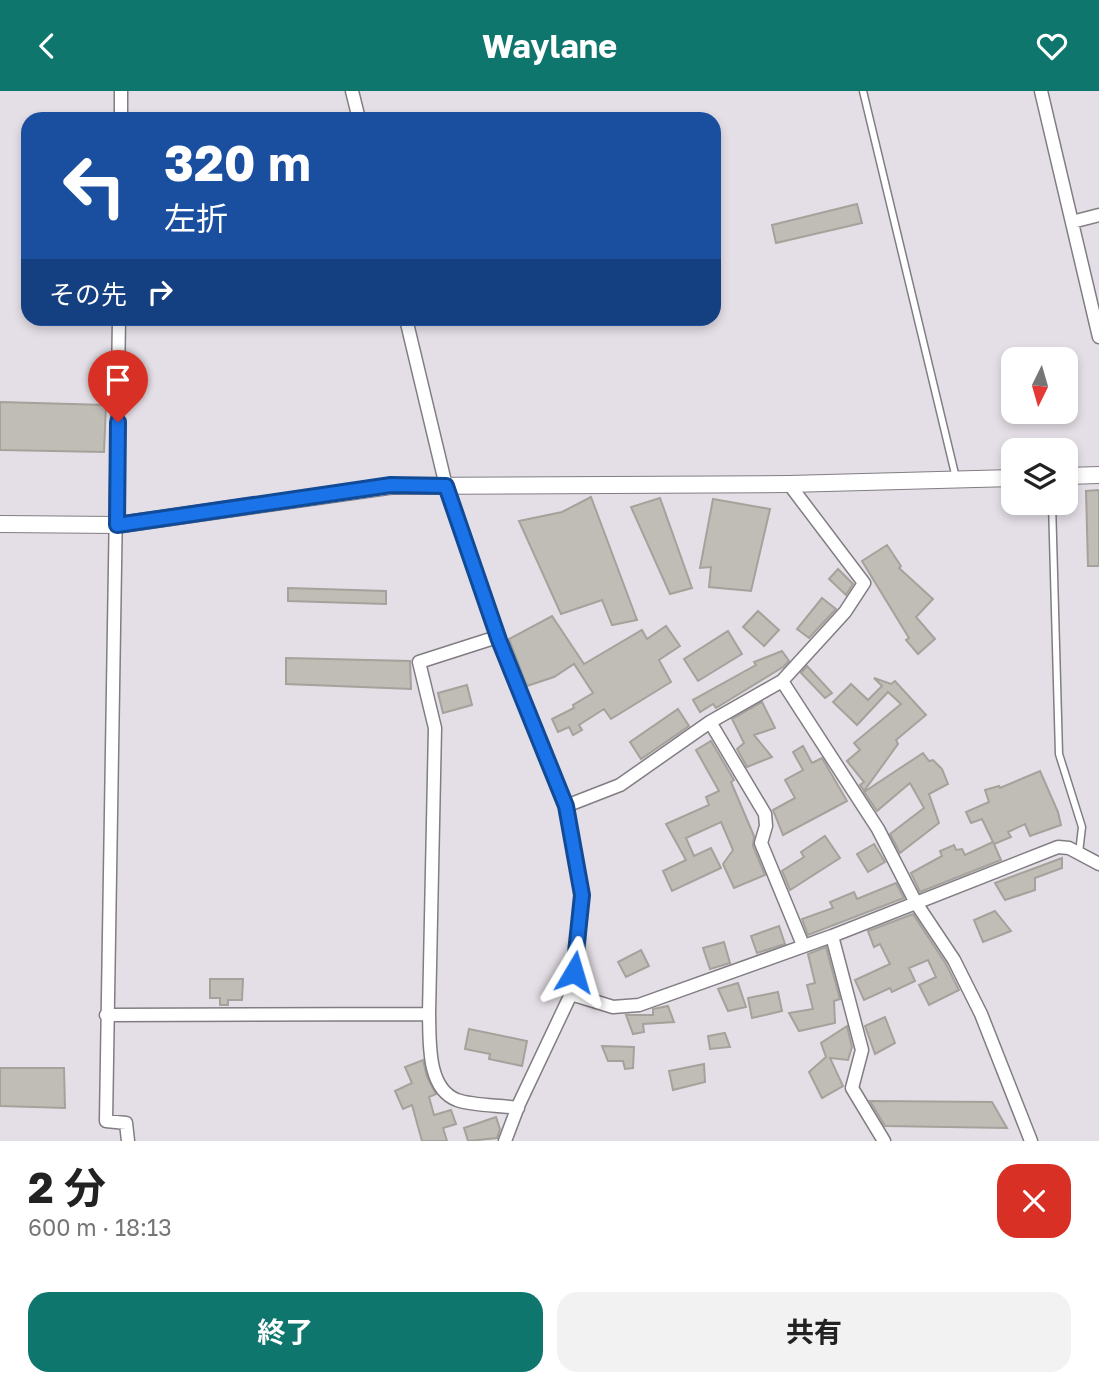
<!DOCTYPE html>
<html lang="ja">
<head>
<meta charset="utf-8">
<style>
  :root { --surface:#fff; --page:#f2f2f2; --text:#222; --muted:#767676; --accent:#0f766e }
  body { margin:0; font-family:"Golos Text","Noto Sans JP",sans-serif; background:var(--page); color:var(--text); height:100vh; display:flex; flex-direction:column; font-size:26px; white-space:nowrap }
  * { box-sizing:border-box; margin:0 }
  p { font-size:23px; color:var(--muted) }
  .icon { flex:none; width:38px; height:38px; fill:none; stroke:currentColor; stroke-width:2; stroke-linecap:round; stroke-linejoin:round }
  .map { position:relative; height:1050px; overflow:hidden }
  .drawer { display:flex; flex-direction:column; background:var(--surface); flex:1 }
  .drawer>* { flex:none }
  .banner { position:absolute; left:21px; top:21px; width:700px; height:214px; border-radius:21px; box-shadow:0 4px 10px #0003; background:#1a4fa0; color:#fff; overflow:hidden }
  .needle { width:46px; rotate:185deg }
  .fabs { position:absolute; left:1001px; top:256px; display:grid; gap:14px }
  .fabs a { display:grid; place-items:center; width:77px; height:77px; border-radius:14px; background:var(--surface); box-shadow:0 4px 10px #0003; font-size:35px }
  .pin { position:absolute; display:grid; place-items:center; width:60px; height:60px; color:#fff; margin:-72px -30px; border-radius:50% 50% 50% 0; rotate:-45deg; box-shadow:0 0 7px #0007 }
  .pin .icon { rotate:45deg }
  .me { position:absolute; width:77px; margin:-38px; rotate:7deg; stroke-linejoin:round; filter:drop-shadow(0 0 5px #0008) }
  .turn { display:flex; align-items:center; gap:24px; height:147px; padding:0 28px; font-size:32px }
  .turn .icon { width:91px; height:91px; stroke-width:2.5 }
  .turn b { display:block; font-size:49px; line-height:60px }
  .then { display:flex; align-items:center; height:66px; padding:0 28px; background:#0003; gap:14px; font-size:26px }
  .round { display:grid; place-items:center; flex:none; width:74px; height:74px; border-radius:21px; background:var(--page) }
  .headline { display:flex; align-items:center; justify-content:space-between; height:119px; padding:0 28px }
  h1 { font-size:42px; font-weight:700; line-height:52px }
  .cta { display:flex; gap:14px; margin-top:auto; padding:14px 28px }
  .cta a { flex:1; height:80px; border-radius:21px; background:var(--accent); color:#fff; font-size:28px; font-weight:700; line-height:80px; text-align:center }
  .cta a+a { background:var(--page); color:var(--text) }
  header { display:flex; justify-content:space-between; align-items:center; height:91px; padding:0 28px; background:var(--accent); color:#fff; font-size:32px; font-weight:700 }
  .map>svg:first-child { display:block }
</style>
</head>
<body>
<header><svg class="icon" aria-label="back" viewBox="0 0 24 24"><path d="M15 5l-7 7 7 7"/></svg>Waylane<svg class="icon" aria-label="heart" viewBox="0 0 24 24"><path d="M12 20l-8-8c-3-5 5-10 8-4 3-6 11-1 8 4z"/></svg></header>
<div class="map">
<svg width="1099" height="1050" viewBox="0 0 1099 1050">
  <rect width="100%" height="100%" fill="#e4dfe6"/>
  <path fill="#c0bcb6" stroke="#a5a19b" stroke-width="2" d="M857,113L862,132L776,152L772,134Z
    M0,311L106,314L104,361L0,359Z
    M1099,399V475H1088L1086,400Z
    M591,406L637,529L612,534L602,509L561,523L519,430L562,421Z
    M660,407L692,497L670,503L631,416Z
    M713,408L770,418L751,500L709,496L711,476L700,477Z
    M887,454L901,475L899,477L933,508L916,526L935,548L918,563L906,549L909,547L862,470Z
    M838,478L853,493L846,504L829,488Z
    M288,497L386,500V513L288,510Z
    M822,507L836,518L809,547L797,538Z
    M758,520L779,539L764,555L743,536Z
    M552,525L584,573L642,539L647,548L666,535L680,555L659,569L671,591L611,628L604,618L579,634L582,639L573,644L569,636L558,641L552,628L574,617L573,614L593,602L574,573L554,586L527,595L509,548Z
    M728,540L742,563L698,590L684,568Z
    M782,560L789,570L783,576L716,617L713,613L700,621L693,609L756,574L754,571Z
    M286,567L410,570L411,598L286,593Z
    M807,575L832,602L825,607L801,582Z
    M874,587L891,593L895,590L926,624L896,649L898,653L864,700L860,694L864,691L847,670L860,659L854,652L901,613L888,601L857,634L833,611L851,593L868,609L882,595Z
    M467,594L472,614L443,622L438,602Z
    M762,611L775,637L754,644L772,666L747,676L737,658L744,652L732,628Z
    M678,618L689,635L641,668L630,651Z
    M711,650L734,689L731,691L754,745L753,755L765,784L734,797L723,773L733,759L721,731L686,747L694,765L711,757L721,777L672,800L663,780L686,769L666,733L709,714L706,706L719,700L696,659Z
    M803,655L812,672L822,667L847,710L783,744L773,719L795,707L785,689L803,679L793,661Z
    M923,662L929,670L933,669L942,678L948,693L929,703L939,732L900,762L890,743L924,717L910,692L877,720L864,701Z
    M1040,680L1058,721L1061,734L1030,745L1025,733L1008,741L1011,746L994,753L1001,769L920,801L911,782L942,765L940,760L954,754L956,759L962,758L965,764L993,751L982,728L971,732L966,721L989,711L985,699L999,695L1000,697Z
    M825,745L840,767L790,799L782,780L804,766L801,761Z
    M874,753L885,771L868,781L857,763Z
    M1062,767V777L1035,787V799L1005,809L995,792Z
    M896,792L904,807L808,844L802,828L833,817L830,811L854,801L857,808Z
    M995,820L1011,840L983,851L974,829Z
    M913,823L946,873L959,899L929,914L919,894L936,886L928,869L909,877L915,890L892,901L890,897L864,909L855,889L890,873L880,853L874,856L868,840Z
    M779,835L785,853L757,862L751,845Z
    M724,851L730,872L710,878L703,857Z
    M826,856L840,908L834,910L835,932L799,940L789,922L813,918L807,894L815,892L808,863Z
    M641,859L649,875L626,886L618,871Z
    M210,888H243L242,909H228V914H220V907H210Z
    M738,892L746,916L728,920L718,898Z
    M778,901L782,920L752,927L748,907Z
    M668,915L674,931L643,933L644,941L633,943L626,924H653V918Z
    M885,926L895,952L875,963L865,935Z
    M847,935L852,956L848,969L830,967L843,995L822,1007L809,981L826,966L821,952Z
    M469,938L527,950L522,975L489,968L490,963L465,958Z
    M725,942L730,956L710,958L708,945Z
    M602,955L634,956L633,977L625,978L623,970H608Z
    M423,969L427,986L436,1003L429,1006L434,1024L451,1019L456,1033L443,1037L447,1050H422L412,1014L403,1018L395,1000L412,992L405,976Z
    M704,973L705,991L673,999L669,980Z
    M0,977H64L65,1017L0,1015Z
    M870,1010L992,1011L1007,1037L885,1035Z
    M496,1026L500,1038L497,1047L468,1050L464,1037Z"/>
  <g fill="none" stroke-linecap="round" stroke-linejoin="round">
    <defs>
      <path id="lane" d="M863,0L956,387
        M1052,411L1059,663L1082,736L1079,762"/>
      <path id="street" d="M352,0L359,28
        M1041,0L1099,246
        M121,28V0
        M1072,131L1099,124
        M119,228L106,1030L126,1032L128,1050
        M406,228L446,395L499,549L566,715L582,804L571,903L519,1013L505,1050
        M789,393L864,492L845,521L782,590L710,631L765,723L766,735L761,752L803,854
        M782,590L878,738L916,812L954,869L981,923L1031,1050
        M566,715L620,694L710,631
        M832,845L862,959L852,997L884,1050
        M571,903L613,916L639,914L832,845L1058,756L1069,757L1099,773
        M429,923L435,637L419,571L497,546
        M106,924L429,923C430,948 426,997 457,1009C474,1015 499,1014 518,1017"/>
      <path id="secondary" d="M1066,385L1099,384
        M0,433L117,434L391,395L789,393L1013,387"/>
    </defs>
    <use href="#lane" stroke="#817d83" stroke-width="9"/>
    <use href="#street" stroke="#817d83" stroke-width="15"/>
    <use href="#secondary" stroke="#817d83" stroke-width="18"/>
    <use href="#lane" stroke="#fff" stroke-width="6"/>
    <use href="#street" stroke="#fff" stroke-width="12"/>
    <use href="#secondary" stroke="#fff" stroke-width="16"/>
  </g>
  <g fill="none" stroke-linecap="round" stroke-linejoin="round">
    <defs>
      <path id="route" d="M118,331L117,434L391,394L446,395L499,549L566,715L582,804L574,881"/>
    </defs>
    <use href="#route" stroke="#114b97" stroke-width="18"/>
    <use href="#route" stroke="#1a73e8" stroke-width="12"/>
  </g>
</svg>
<div class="fabs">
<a><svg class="needle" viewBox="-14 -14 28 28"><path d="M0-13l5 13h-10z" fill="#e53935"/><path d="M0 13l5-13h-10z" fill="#767676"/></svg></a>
<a><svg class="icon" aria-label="layers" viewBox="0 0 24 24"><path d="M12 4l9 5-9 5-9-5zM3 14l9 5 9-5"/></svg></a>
</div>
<div class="pin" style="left:118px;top:331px;background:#d93025"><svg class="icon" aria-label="arrive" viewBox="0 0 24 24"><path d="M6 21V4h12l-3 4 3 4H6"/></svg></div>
<svg class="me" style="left:574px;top:881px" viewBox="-20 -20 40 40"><path d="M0-17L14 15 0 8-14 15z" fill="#1a73e8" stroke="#fff" stroke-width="4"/></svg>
<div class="banner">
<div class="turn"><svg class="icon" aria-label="left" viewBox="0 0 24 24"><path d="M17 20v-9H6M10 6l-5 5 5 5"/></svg><div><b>320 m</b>左折</div></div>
<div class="then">その先<svg class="icon" aria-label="right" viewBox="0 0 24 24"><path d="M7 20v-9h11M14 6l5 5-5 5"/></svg></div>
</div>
</div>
<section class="drawer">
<div class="headline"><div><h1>2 分</h1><p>600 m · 18:13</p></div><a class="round" style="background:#d93025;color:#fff"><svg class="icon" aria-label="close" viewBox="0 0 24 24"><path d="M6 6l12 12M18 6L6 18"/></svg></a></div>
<div class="cta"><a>終了</a><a>共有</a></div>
</section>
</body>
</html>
